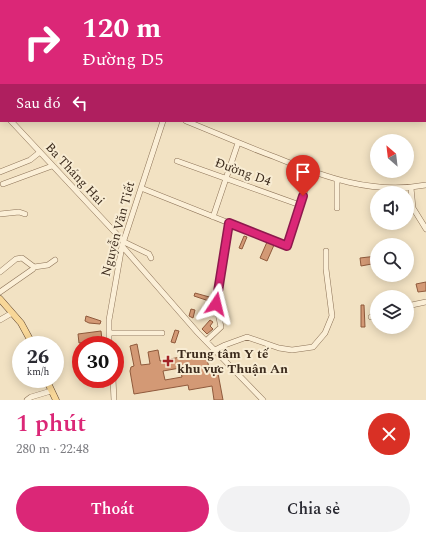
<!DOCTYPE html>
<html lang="vi">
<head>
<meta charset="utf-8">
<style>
  :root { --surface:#fff; --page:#f2f2f3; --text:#2b2b33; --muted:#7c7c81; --accent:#db2777 }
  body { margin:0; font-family:Spectral,serif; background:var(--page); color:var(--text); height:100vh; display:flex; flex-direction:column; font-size:15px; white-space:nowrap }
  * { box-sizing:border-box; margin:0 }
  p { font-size:13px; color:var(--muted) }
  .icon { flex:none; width:22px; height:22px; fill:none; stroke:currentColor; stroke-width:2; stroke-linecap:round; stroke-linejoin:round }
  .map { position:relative; height:400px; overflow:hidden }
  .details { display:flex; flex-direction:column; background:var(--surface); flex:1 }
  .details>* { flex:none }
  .hud { position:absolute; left:0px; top:0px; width:426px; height:122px; box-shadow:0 2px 10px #0003; background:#db2777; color:#fff; overflow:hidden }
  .needle { width:26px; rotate:332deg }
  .buttons { position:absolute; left:370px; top:134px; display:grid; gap:8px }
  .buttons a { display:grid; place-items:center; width:44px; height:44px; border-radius:50%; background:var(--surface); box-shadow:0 2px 10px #0003; font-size:20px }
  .speed { position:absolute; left:12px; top:336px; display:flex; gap:8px; font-size:20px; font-weight:700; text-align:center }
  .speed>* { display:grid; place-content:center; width:52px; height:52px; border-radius:50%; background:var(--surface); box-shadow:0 2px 10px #0003; line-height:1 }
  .speed small { font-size:10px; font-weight:400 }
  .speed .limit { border:6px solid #d22; background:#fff; color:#111 }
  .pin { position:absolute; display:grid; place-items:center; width:34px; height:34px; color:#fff; margin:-41px -17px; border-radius:50% 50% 50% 0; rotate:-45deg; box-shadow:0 0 4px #0007 }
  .pin .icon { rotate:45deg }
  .me { position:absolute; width:44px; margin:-22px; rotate:10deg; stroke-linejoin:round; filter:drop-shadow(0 0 3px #0008) }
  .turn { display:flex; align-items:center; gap:14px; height:84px; padding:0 16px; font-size:18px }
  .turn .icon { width:52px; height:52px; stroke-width:2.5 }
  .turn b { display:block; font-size:28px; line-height:34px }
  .then { display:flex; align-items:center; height:38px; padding:0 16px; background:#0003; gap:8px; font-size:15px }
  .round { display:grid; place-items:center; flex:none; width:42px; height:42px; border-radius:21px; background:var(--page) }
  .headline { display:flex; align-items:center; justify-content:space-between; height:68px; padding:0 16px }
  h1 { font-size:24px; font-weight:600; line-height:30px; color:var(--accent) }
  .action { display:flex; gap:8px; margin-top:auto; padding:8px 16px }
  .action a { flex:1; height:46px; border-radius:24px; background:var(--accent); color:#fff; font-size:16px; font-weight:600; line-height:46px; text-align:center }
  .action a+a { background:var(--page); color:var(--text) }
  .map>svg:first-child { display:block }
</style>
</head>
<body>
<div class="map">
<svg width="426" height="400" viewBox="0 0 426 400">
  <rect width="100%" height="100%" fill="#f2e2c3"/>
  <path fill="#d39975" stroke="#8f5a3c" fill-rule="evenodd" d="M244,236L247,237L242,249L239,248Z
    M267,242L274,245L267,261L260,258Z
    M377,256V263L361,266L360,258Z
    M426,282V291L418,292L416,284Z
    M195,293L213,298L212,302L194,296Z
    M361,305H364L365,327H361Z
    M191,309L195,310L193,318L189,316Z
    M86,316L101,321L100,324L89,323L85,321Z
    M210,320L213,322L210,326L213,329L207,334L202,329Z
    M175,330L179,331L175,343L171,342Z
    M101,331L102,340L79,343L78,334Z
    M137,344L141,365L150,364L148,352L158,350L160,361L206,352L209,369L217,368L223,400H214L212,386L189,390L188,385L134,394L130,371L131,367L134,366L130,346ZM180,368L182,377L165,380L163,371Z"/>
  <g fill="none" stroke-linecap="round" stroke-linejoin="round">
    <defs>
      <path id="minor" d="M146,0L148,1
        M206,1L207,0
        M0,46L1,47
        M0,80L1,79
        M0,109L1,110
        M0,117L1,116
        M11,121L124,242L149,254L151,258
        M186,121C216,133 245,146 275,157C324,177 373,195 426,185
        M177,161L300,205
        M0,172L30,160L40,152
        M337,180V208
        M3,184L52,166
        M141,188L287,246L311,172
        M411,188L413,208L426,229
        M0,214L19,212L25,214
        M213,217L238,143
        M122,246L198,333L263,400
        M0,272L16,259L22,258L34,267L48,265L55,260
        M0,292L33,269L34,267
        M407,306L426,302
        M371,317L377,315
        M0,320L12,313
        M109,333H162
        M206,341L221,327L216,304L229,223
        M109,345V320L122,246L163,121
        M215,350L225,345L247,337L279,348L292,350L313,347L325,333L332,316L326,269V251
        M113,379L114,400
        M27,400L31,397L51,391"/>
      <path id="major" d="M0,299L21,323L33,345
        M46,379L56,400"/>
    </defs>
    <use href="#minor" stroke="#8d7358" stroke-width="6"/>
    <use href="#major" stroke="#5b412c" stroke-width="7"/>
    <use href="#minor" stroke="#fbefd7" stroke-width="5"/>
    <use href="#major" stroke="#f8d798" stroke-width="6"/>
  </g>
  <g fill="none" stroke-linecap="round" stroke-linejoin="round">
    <defs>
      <path id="route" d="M216,304L229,223L287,246L303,196"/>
    </defs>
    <use href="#route" stroke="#8e194d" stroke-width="10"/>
    <use href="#route" stroke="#db2777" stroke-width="7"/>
  </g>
  <path fill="#a22327" stroke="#f8ecd3" stroke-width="1.5" d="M166 355h4v4h4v4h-4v4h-4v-4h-4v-4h4z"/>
  <g text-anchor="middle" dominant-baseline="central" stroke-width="4" stroke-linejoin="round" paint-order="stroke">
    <g font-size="13" fill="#3c2b1d" stroke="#f8ecd3">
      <text transform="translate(243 172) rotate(20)">Đường D4</text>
      <text transform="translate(75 174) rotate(47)">Ba Tháng Hai</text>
      <text transform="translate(118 229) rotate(-75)">Nguyễn Văn Tiết</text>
    </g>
    <g font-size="13" font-weight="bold" fill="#3c2b1d" stroke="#f8ecd3" text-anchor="start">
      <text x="177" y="354">Trung tâm Y tế<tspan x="177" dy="15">khu vực Thuận An</tspan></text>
    </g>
  </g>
</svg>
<div class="buttons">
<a><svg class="needle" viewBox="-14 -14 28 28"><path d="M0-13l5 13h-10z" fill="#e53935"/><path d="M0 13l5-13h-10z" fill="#7c7c81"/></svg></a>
<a><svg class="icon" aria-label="sound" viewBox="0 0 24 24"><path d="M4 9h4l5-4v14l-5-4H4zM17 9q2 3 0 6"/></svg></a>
<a><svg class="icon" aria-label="search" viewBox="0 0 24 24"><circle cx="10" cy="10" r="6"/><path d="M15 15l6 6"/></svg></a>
<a><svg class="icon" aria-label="layers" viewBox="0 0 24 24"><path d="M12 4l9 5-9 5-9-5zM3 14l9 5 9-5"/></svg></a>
</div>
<div class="speed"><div>26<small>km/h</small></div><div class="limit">30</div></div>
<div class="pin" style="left:303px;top:196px;background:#d93025"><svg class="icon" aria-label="arrive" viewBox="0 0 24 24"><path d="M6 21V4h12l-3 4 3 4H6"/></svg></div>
<svg class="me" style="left:216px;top:304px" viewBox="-20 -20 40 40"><path d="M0-17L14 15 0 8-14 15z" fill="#db2777" stroke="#fff" stroke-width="4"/></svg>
<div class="hud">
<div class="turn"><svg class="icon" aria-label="right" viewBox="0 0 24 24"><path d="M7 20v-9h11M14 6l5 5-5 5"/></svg><div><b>120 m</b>Đường D5</div></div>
<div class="then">Sau đó<svg class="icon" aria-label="left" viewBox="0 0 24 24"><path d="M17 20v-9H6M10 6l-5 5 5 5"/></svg></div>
</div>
</div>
<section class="details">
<div class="headline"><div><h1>1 phút</h1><p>280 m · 22:48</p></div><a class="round" style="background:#d93025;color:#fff"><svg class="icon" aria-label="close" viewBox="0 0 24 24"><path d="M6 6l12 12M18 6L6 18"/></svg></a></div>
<div class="action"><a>Thoát</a><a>Chia sẻ</a></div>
</section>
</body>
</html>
